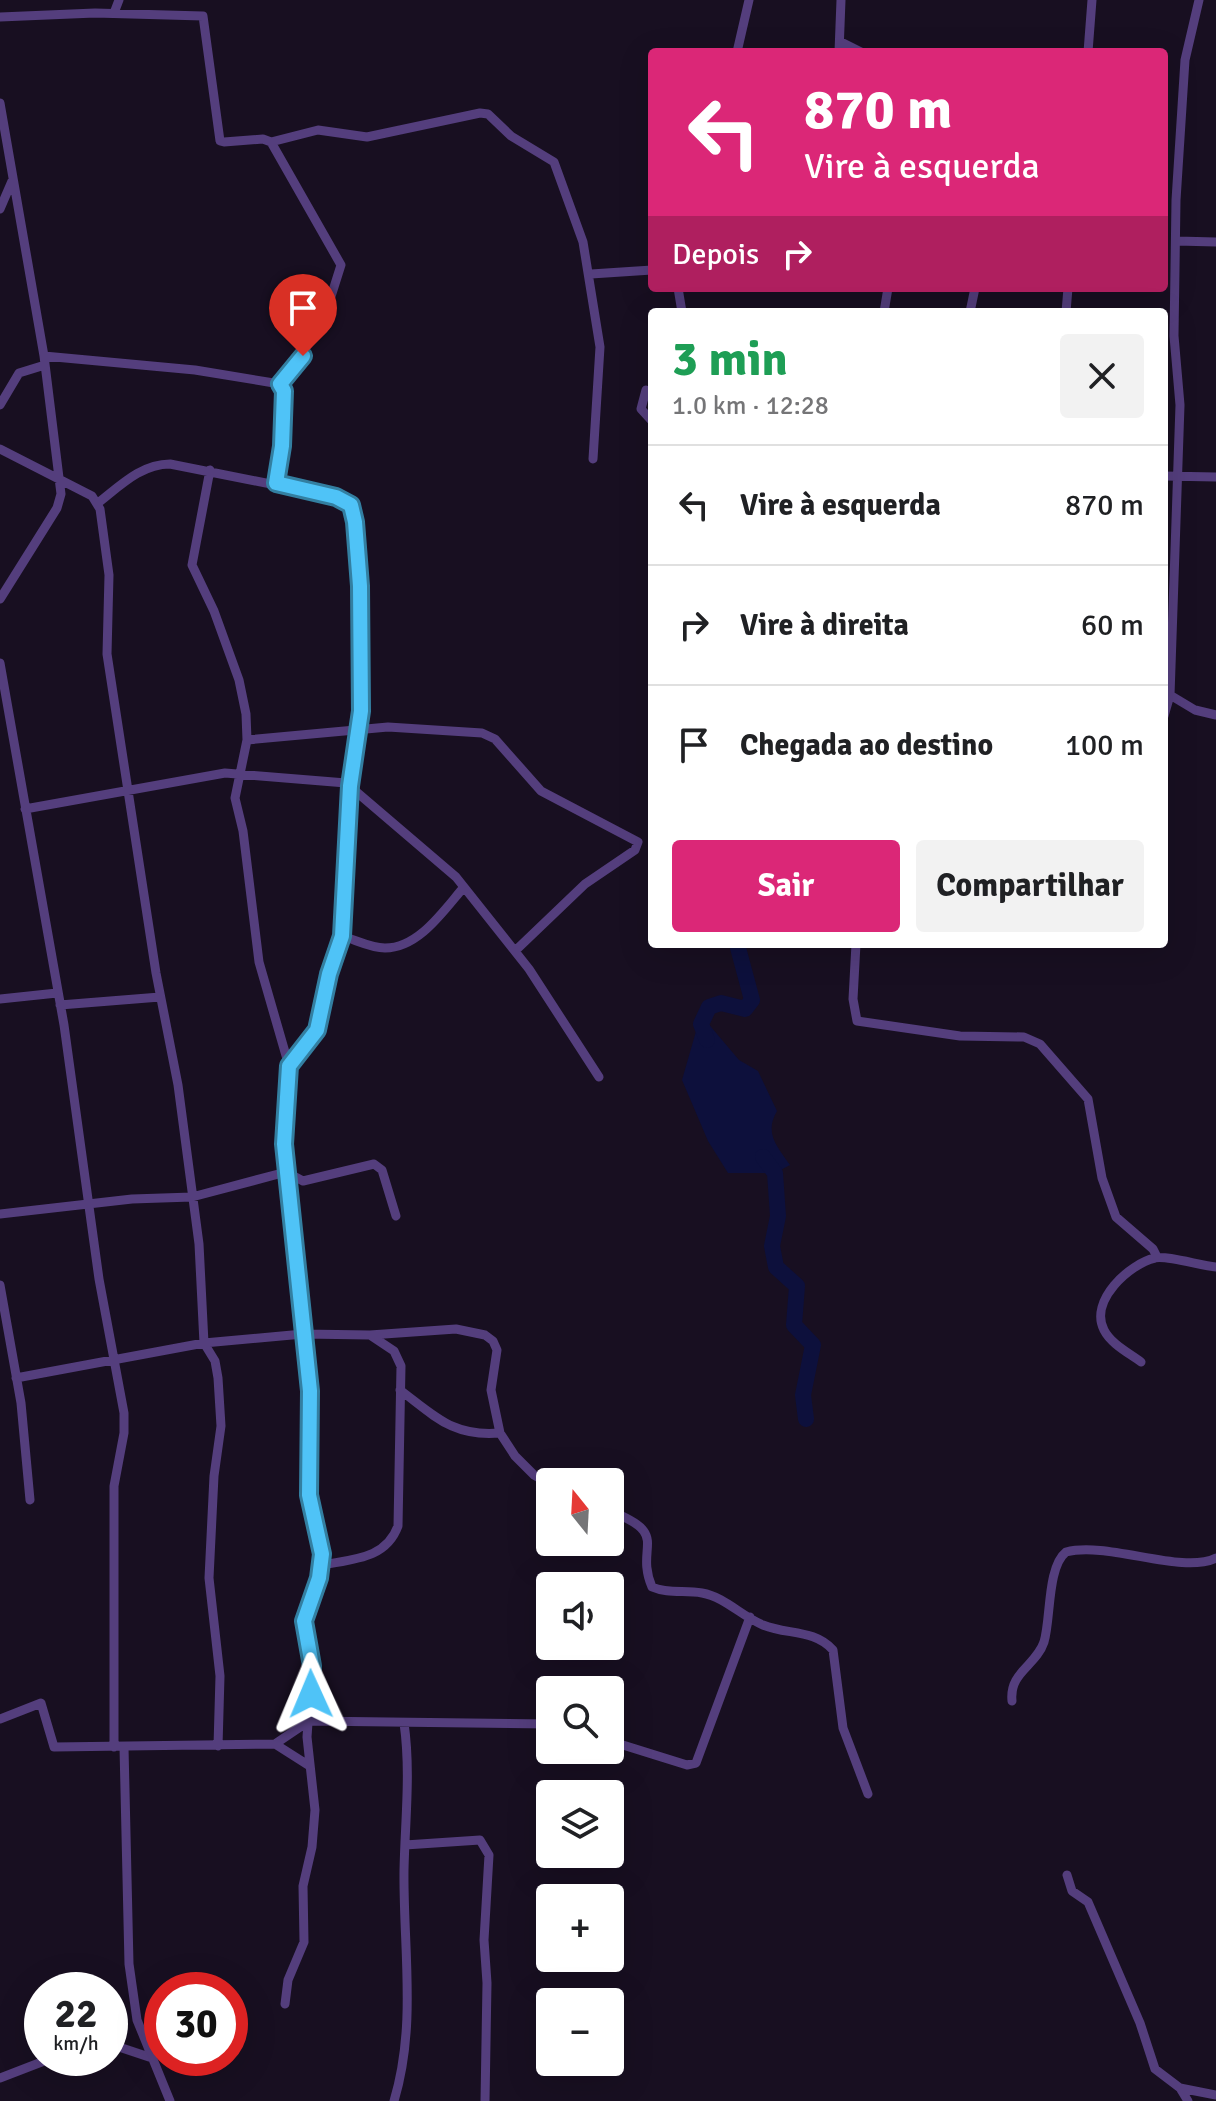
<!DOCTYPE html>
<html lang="pt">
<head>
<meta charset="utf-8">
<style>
  :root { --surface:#fff; --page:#f2f2f2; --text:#202124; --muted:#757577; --line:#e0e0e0; --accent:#db2777 }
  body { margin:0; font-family:Signika,sans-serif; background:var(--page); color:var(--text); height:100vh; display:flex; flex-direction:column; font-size:30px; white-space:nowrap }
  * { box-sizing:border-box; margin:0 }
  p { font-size:26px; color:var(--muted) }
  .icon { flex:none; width:44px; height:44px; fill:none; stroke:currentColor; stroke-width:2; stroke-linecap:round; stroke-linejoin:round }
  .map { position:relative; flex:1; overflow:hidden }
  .sheet { position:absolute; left:648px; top:308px; width:520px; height:640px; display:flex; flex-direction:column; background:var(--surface); border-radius:8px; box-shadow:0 8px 32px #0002 }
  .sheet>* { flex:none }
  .hud { position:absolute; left:648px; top:48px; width:520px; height:244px; border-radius:8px; box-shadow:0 8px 32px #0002; background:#db2777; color:#fff; overflow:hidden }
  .needle { width:52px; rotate:342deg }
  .buttons { position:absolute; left:536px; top:1468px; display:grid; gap:16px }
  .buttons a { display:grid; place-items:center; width:88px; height:88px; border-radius:8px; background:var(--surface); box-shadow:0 8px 32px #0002; font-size:40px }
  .speed { position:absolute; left:24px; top:1972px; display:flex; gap:16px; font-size:40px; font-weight:700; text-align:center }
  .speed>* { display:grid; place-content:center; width:104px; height:104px; border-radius:50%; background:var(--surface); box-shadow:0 8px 32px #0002; line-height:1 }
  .speed small { font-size:20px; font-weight:400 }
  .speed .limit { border:12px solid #d22; background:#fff; color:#111 }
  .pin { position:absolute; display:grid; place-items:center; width:68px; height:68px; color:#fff; margin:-82px -34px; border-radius:50% 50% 50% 0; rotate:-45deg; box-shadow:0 0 8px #0007 }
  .pin .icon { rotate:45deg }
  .me { position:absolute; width:88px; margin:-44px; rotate:359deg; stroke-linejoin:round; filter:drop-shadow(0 0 6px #0008) }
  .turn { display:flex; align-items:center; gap:28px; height:168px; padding:0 24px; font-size:36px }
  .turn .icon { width:104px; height:104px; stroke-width:2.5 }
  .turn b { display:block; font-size:56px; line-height:68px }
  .then { display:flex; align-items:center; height:76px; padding:0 24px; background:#0003; gap:16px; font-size:30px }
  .round { display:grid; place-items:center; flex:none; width:84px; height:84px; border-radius:8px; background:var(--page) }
  .overview { display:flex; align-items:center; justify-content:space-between; height:136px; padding:0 24px }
  h1 { font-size:48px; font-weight:700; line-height:60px; color:#1e9e55 }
  .cta { display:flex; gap:16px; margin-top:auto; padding:16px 24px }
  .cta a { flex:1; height:92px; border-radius:8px; background:var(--accent); color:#fff; font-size:32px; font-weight:700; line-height:92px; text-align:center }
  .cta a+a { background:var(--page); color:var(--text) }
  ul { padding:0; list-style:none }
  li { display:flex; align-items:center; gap:24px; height:120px; padding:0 24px; border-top:2px solid var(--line) }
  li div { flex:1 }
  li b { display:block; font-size:30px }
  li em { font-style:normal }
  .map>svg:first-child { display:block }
</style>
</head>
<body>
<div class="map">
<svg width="1216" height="2101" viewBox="0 0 1216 2101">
  <rect width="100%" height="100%" fill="#180f21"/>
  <path fill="#0d103c" d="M699,1021H706L739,1060L758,1071L777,1111C764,1133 777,1146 790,1165L775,1173H728L708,1141L682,1080Z"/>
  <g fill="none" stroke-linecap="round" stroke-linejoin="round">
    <path stroke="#0d103c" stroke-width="16" d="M707,1040L701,1024L709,1007L721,1003L745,1009L752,1000L737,944
      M763,1157L775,1173L778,1216L772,1246L776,1267L797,1286L794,1325L813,1345L803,1395L806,1419"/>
    <path stroke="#543e7d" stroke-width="9" d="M114,13L119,0
      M0,17L95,13L203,16L220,141L224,142L263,139L271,142L318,130L367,137L480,113L488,114L511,136L554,162L583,242L600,347L593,459
      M841,42L861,52
      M737,52L749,0
      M839,52L841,0
      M1088,52L1092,0
      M0,103L44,356L61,494L57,508L0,599
      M271,142L341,265L322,325L280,384
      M0,209L12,181
      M1177,241L1216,242
      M591,274L652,270
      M678,288L682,312
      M884,312L888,288
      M970,312L975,288
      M1066,312L1068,288
      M44,356L195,370L280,384L284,391L282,446L276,483
      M646,390L641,409L652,421
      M0,405L19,373L45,365
      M0,449L92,496L100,509L109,575L107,654L156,973L178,1085L199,1244L204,1343L215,1361L218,1378L221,1426L214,1476L209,1578L220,1676L218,1746
      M210,470L192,565L214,611L239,680L246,714L247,740L235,798L243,831L259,962L289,1066L286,1172L310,1391L309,1495L322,1554L319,1578L304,1621L312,1666L307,1737L315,1810L312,1847L303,1886L304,1942L288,1980L285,2004
      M1164,476L1216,477
      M98,503C120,486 141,464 170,464L336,497L351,505L354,514L360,586L361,711L350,786L342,936L329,974L317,1030L289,1066
      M0,663L64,1025L99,1279L124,1413V1433L114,1486V1747
      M1170,695L1195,710L1216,715
      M1164,716L1170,695L1180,405L1174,336L1176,200L1185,60L1199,0
      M247,740L388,727L482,733L495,739L541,791L638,842L635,850L585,884L515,951
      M25,809L225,773L346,783L456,877L529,969L599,1077
      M342,936C356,940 371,948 385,948C419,948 444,910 464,887
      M856,944L853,999L857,1021L960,1036L1024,1037L1040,1044L1088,1099L1102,1178L1116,1217L1153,1249L1157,1257
      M0,999L57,993
      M60,1005L160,997
      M0,1214L132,1199L192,1197L286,1172L303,1181L374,1164L382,1170L396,1216
      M0,1285L21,1403L30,1500
      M1141,1362C1129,1353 1111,1344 1104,1330C1089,1301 1129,1264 1155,1258C1166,1255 1202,1266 1216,1267
      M16,1378L204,1343L303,1334L370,1335L456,1329L485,1335L493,1341L497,1350L491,1390L500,1433L515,1456L534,1475L550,1484
      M400,1390C436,1417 453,1437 500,1433
      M610,1511C672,1535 634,1545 652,1587C668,1594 684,1590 702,1593C725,1597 741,1616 763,1625C787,1635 814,1629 833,1650L843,1728L868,1794
      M322,1565C353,1559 386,1559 398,1526L401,1366L394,1351L370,1335
      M1012,1701C1009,1672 1036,1666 1044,1642C1051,1619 1047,1567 1066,1552C1108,1541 1182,1575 1216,1558
      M0,1719L41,1703L54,1747L275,1744L309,1721L550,1724
      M610,1741L687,1765L696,1763L750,1617
      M275,1744L308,1765
      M124,1747L129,1964L137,2020L170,2101
      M405,1845L480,1840L489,1855L484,1940L487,1983L485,2101
      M1067,1875L1072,1891L1088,1902L1140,2023L1155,2069L1180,2088L1216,2095
      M110,2044L149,2057
      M0,2078L52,2058
      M1180,2088L1188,2101
      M394,2101C417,2025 403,1947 404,1870C405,1821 411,1772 404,1723"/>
  </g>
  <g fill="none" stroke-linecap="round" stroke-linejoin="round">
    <defs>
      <path id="route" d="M303,356L280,384L284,391L282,446L276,483L336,497L351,505L355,522L360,586L361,711L350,786L342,936L329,974L317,1030L289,1066L284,1144L310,1391L309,1495L322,1554L319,1578L304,1621L312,1666L311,1694"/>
    </defs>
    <use href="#route" stroke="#337fa1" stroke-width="20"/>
    <use href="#route" stroke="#4fc3f7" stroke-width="14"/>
  </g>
</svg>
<div class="buttons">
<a><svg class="needle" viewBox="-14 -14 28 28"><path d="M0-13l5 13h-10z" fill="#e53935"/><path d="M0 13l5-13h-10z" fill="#757577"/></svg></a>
<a><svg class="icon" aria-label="sound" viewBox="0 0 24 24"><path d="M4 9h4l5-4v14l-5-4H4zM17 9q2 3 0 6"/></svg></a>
<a><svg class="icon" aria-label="search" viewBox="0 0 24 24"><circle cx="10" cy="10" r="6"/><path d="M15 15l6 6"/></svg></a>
<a><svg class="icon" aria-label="layers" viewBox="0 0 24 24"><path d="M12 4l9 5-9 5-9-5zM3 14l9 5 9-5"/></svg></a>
<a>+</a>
<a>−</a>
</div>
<div class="speed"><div>22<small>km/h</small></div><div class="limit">30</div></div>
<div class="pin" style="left:303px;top:356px;background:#d93025"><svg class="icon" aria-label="arrive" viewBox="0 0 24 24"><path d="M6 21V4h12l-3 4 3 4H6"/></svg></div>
<svg class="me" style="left:311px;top:1694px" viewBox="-20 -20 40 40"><path d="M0-17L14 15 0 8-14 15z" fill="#4fc3f7" stroke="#fff" stroke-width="4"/></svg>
<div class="hud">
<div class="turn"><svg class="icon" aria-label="left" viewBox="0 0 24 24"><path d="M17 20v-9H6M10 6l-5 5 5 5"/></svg><div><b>870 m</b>Vire à esquerda</div></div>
<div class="then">Depois<svg class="icon" aria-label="right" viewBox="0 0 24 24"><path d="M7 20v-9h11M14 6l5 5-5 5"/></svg></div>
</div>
<section class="sheet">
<div class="overview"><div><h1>3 min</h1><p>1.0 km · 12:28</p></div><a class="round"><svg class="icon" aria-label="close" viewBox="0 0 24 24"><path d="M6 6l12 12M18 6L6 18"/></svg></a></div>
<ul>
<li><svg class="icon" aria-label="left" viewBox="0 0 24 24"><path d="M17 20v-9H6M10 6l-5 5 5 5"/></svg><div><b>Vire à esquerda</b></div><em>870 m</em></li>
<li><svg class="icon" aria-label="right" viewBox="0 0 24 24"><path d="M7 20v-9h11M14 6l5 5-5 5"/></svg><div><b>Vire à direita</b></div><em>60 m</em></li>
<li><svg class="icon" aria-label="arrive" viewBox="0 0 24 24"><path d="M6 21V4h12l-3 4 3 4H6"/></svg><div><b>Chegada ao destino</b></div><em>100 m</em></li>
</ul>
<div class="cta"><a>Sair</a><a>Compartilhar</a></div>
</section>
</div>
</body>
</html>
